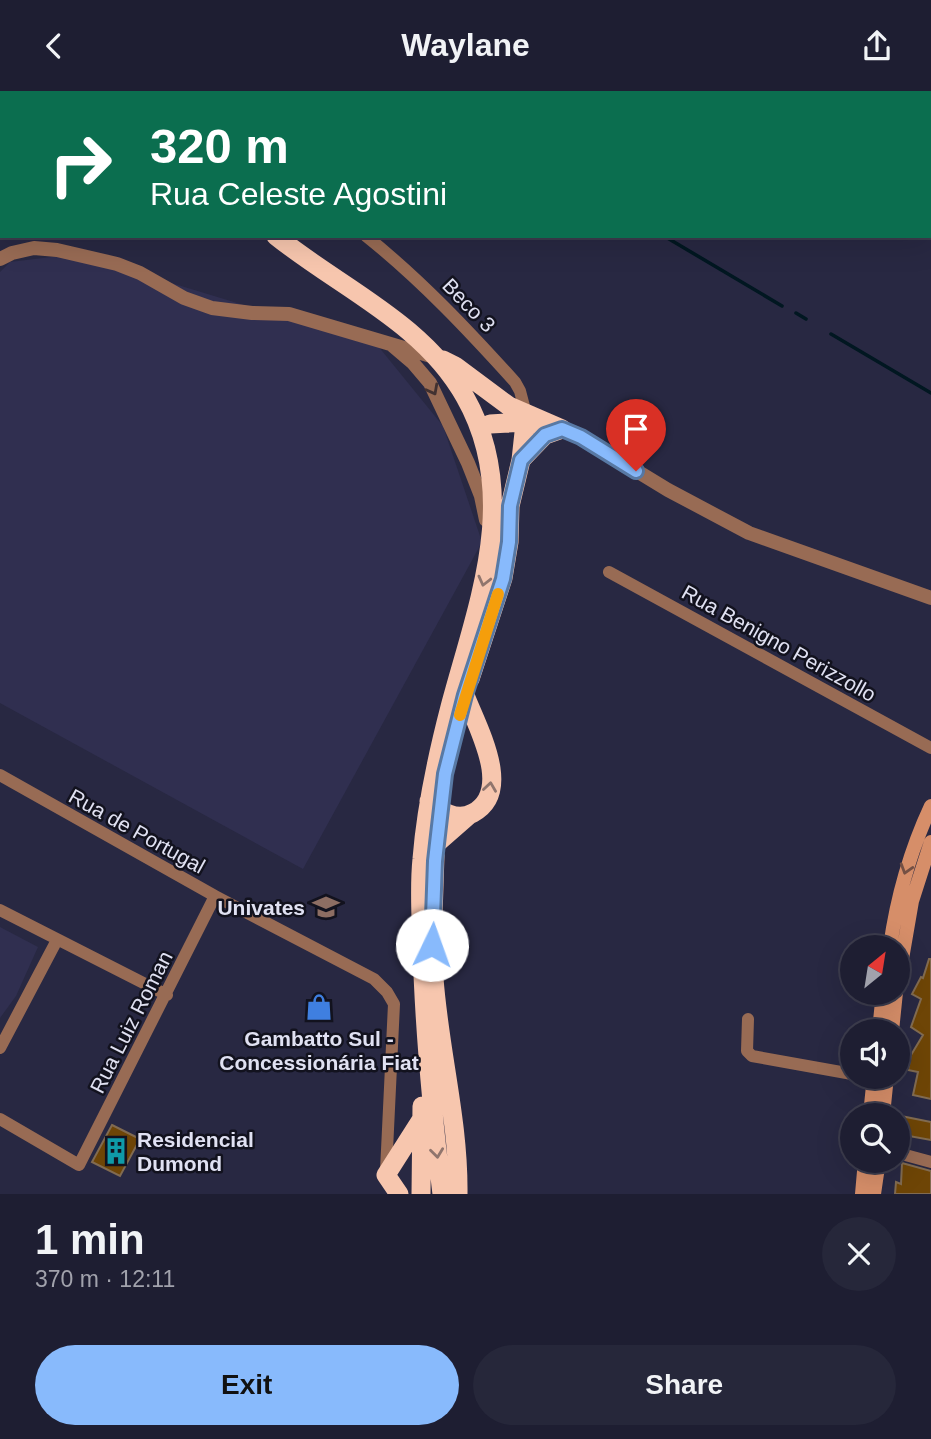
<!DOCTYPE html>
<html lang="en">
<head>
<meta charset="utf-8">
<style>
  :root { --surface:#1e1e32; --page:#26273a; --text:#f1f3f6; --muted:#a1a2ac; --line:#3c3c4d; --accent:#88bafc }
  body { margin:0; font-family:Helvetica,sans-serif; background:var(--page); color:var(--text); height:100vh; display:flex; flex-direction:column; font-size:26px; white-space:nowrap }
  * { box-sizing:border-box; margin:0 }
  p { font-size:23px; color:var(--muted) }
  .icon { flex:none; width:38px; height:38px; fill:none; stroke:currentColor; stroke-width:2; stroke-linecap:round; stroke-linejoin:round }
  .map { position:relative; height:1103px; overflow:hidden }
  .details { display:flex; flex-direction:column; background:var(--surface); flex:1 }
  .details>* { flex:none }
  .top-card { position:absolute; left:0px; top:0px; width:931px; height:147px; box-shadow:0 7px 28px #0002,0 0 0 2px var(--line); background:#0b6e4f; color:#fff; overflow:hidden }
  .needle { width:46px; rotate:30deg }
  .buttons { position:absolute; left:840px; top:844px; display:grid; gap:14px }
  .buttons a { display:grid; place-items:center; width:70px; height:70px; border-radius:50%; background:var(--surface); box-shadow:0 7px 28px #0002,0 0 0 2px var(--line); font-size:35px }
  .pin { position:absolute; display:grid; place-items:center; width:60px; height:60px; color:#fff; margin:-72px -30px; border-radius:50% 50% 50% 0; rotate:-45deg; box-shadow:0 0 7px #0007 }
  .pin .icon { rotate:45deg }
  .me { position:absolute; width:77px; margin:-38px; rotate:3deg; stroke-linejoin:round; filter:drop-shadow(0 0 5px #0008) }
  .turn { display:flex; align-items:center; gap:24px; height:147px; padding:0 35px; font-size:32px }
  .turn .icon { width:91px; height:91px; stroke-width:2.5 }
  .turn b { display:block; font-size:49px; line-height:60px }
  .round { display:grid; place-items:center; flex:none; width:74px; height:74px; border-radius:37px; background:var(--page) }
  .headline { display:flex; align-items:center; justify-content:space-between; height:119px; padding:0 35px }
  h1 { font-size:42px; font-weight:700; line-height:52px }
  .action { display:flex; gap:14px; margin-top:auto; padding:14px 35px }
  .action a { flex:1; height:80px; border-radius:42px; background:var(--accent); color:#111; font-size:28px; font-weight:700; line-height:80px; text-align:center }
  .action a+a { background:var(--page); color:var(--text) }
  header { display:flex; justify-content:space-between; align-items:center; height:91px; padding:0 35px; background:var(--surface); font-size:32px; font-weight:700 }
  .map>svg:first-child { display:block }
</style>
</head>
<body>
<header><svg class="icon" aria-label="back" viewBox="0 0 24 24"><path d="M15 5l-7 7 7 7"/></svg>Waylane<svg class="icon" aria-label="share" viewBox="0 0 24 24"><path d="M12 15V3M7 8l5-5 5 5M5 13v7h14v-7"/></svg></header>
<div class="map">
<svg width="931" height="1103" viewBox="0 0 931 1103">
  <rect width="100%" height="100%" fill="#282842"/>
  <path fill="#302f50" d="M76,163L378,255L443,335L482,451L303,778L0,612V181L10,171Z
    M0,836L38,856L16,905L0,927Z"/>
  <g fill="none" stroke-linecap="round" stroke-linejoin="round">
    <path stroke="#011721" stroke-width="3.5" d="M503,0L505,2
      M664,145L782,215
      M796,222L806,228
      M831,243L931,302"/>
  </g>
  <path fill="#6e4506" stroke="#816b51" stroke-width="2" d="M929,868H931V1008L913,1004L918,981L908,979L911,964L923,944L911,936L921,908L912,903L921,886L923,887Z
    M901,1025L931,1031V1049L898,1043Z
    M112,1034L140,1048L120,1085L92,1071Z
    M902,1072L931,1080V1103H895L896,1091L901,1093Z"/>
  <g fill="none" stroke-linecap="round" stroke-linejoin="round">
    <path stroke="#986b54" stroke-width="12" d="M250,0L251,2
      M0,71L2,72
      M366,145C421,189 468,239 515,291L520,300L526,323
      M609,481L931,657
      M0,684L215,805L374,888L387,901L394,913L386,1080
      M0,819L167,904
      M748,928L747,960L752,965L852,983
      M0,957L57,849
      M0,1028L79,1074L215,805
      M898,1062L931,1071"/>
    <path stroke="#986b54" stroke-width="14" d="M0,168L12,162L34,157L57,159L117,173L140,182L184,207L212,217L252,222L289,223L431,265
      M393,255L413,272L430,292L468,372L481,405L486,429
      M562,338L581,346L668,399L749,442L931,507"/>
    <path stroke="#d68e69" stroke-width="14" d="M890,856C897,806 910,760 931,715
      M898,891L912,810L931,751
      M879,940L883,901
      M892,940L896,901
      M870,1024L874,985
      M883,1024L887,985
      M862,1103L865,1069
      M874,1103L879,1069"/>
    <path stroke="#f7c6ae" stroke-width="19" d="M205,0L206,2
      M173,2L174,0
      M276,145C339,196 424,232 465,306C522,406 477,514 450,616C437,666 426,717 422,768C419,796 421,825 422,853C424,937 432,1020 442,1103
      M443,269L455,275L509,315L562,338
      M490,333L526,331L537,333
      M521,369L545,344L562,338
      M470,588L503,487L509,451L510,415L521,369L526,323
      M429,710C441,720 456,731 473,722C514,700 477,636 465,604
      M437,752L469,724
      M433,825L435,764
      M434,887C439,959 459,1030 458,1103
      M386,1084L421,1029
      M386,1084L399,1103
      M421,1103L422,1015"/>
  </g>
  <defs><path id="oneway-chevron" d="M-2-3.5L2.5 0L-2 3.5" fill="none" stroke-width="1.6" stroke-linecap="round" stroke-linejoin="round" transform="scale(1.75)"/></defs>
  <use stroke="#413131" href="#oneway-chevron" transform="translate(433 299) rotate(62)"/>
  <g stroke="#90756d">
    <use href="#oneway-chevron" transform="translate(484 490) rotate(104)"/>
    <use href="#oneway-chevron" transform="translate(490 696) rotate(-82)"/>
    <use href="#oneway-chevron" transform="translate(437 1062) rotate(83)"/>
  </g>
  <use stroke="#745044" href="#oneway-chevron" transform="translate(906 778) rotate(107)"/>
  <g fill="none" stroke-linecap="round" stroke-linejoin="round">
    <defs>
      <path id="route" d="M432,854L435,770L445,683L465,604L503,488L509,451L510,415L521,369L545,344L562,338L581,346L636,380"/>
    </defs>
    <use href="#route" stroke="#5879a4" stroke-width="18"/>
    <use href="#route" stroke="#88bafc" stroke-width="12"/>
    <path stroke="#f59e0b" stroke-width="12" d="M460,624L498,503"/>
  </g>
  <defs>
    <symbol id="university-bare" viewBox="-9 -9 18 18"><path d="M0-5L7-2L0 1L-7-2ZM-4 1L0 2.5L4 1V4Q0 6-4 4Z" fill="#8d6e63" stroke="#12121e" stroke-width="2.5" paint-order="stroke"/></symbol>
    <symbol id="shop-bare" viewBox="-9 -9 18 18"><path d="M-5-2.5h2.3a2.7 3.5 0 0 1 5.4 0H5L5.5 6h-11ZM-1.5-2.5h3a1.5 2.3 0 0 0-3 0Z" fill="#3f7fe0" stroke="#12121e" stroke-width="2.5" paint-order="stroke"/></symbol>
    <symbol id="building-bare" viewBox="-9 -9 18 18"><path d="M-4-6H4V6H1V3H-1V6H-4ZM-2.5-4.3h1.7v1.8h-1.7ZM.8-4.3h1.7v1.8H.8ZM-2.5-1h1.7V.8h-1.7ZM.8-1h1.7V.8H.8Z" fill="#0f9aa8" stroke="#12121e" stroke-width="2.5" paint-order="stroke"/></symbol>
  </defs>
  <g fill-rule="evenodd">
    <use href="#university-bare" x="307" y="797" width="38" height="38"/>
    <use href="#shop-bare" x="300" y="897" width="38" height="38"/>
    <use href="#building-bare" x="97" y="1041" width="38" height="38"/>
  </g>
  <g text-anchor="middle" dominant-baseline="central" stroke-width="5" stroke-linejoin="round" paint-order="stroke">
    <g font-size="21" fill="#e0e1f2" stroke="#12121e">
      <text transform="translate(469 214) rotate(46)">Beco 3</text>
      <text transform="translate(779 552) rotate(29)">Rua Benigno Perizzollo</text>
      <text transform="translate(137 740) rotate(29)">Rua de Portugal</text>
      <text transform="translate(131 931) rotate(-63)">Rua Luiz Roman</text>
    </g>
    <g font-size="21" font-weight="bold" fill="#e0e1f2" stroke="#12121e" text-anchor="end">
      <text x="305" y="816">Univates</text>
      <text x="319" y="947" text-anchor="middle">Gambatto Sul -<tspan x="319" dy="24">Concessionária Fiat</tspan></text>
      <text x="137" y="1048" text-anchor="start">Residencial<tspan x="137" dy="24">Dumond</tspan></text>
    </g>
  </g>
</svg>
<div class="buttons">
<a><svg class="needle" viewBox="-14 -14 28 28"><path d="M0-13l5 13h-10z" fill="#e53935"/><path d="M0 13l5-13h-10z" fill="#a1a2ac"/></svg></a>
<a><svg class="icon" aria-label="sound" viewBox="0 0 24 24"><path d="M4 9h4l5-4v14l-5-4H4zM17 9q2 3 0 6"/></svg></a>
<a><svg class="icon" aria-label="search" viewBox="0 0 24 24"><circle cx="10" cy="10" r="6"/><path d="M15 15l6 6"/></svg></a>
</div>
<div class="pin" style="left:636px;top:380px;background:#d93025"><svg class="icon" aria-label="arrive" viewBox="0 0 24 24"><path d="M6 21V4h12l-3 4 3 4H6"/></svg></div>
<svg class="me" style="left:432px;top:854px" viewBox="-20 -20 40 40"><circle r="19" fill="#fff"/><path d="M0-13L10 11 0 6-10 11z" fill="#88bafc"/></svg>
<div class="top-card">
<div class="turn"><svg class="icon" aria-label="right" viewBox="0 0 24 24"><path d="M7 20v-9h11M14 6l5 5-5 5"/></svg><div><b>320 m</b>Rua Celeste Agostini</div></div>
</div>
</div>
<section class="details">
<div class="headline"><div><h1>1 min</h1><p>370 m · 12:11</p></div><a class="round"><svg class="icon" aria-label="close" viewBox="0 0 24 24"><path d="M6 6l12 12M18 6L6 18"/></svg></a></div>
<div class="action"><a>Exit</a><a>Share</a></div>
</section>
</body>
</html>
